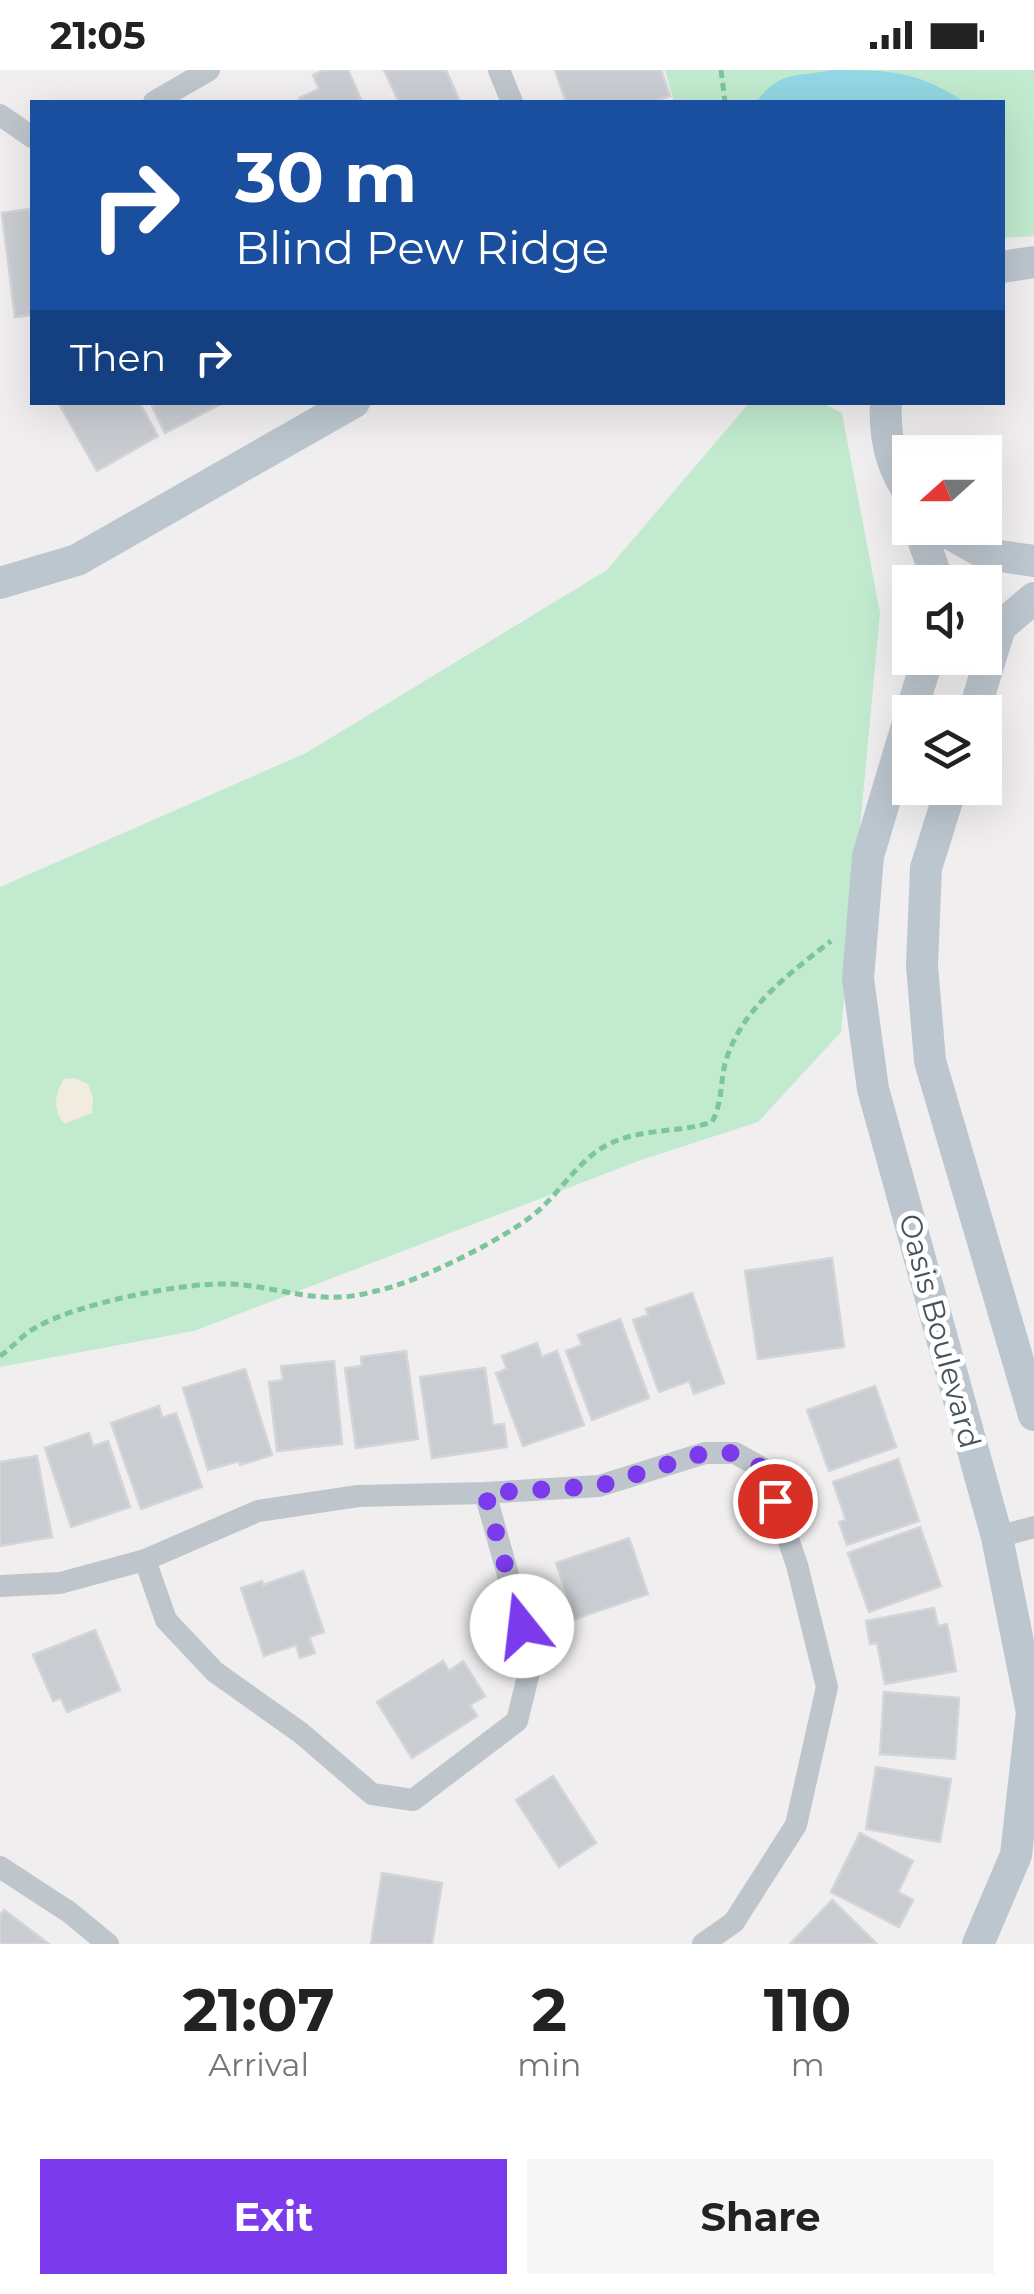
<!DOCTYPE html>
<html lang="en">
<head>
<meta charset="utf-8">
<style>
  :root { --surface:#fff; --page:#f6f6f6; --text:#222; --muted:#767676; --accent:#7c3aed }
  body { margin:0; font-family:Montserrat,sans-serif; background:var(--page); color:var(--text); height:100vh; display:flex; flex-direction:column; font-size:38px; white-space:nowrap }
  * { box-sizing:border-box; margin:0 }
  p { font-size:32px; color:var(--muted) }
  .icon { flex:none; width:55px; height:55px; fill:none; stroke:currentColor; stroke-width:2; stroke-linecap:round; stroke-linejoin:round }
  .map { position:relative; height:1874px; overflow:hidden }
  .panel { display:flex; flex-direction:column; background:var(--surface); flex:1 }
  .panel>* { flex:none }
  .hud { position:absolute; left:30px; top:30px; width:975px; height:305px; border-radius:0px; box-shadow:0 10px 40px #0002; background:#1a4fa0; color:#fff; overflow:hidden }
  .needle { width:65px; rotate:249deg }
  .fabs { position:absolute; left:892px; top:365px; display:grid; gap:20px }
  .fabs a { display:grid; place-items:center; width:110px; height:110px; border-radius:0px; background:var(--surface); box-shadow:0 10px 40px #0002; font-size:50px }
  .pin { position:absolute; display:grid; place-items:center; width:85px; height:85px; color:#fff; margin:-42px; border:5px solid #fff; border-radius:50%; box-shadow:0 2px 10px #0007 }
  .me { position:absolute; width:110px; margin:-55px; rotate:344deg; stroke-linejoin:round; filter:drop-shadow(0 0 8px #0008) }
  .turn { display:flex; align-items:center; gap:35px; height:210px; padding:0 40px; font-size:45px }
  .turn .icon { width:130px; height:130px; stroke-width:2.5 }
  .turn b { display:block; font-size:70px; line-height:85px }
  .then { display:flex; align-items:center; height:95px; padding:0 40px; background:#0003; gap:20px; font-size:38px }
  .eta { display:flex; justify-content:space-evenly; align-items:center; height:170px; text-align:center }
  .eta b { font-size:60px; font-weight:700; line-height:70px }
  .button { display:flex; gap:20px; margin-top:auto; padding:20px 40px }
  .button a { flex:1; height:115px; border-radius:0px; background:var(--accent); color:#fff; font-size:40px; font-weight:700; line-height:115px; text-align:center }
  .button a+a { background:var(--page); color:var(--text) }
  .status { display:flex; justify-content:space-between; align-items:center; height:70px; padding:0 50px; background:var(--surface); direction:ltr }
  .status svg { height:28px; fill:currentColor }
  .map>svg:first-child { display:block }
</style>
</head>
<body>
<div class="status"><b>21:05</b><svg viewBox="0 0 49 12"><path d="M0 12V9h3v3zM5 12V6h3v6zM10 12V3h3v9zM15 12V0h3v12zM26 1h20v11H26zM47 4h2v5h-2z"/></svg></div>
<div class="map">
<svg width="1034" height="1874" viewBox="0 0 1034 1874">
  <rect width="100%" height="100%" fill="#f1eeef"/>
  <path fill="#c1eace" d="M665,0H1034V166L1003,168L1002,32H674Z
    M749,333H822L842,343L880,543L841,962L758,1052L641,1090L194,1261L0,1297V817L306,683L607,500Z"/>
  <path fill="#f1ebe0" d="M75,1008L88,1014L93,1027L92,1043L64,1054C53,1040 54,1024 64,1009Z"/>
  <path fill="#92d7e3" d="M831,0C886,0 918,0 964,32H756C781,0 793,8 831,0Z"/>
  <path fill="#c9ccd1" stroke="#d3d5d9" stroke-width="2.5" d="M324,0H348L362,32H301L299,28L319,19L313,5Z
    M384,0H446L460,32H399Z
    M555,0H661L670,26L651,32H566Z
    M30,139L32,156V245L15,247L2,143Z
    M58,332H139L158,366L97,401Z
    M150,332H225L165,363Z
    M832,1188L844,1277L758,1289L745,1201Z
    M692,1223L724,1313L694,1324L689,1311L659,1322L633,1250L648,1245L646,1239Z
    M620,1249L649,1328L592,1350L566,1281L582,1275L578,1265Z
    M537,1273L542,1287L557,1281L584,1355L523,1376L496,1303L507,1299L502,1286Z
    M406,1281L418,1369L356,1378L345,1298L362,1296L361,1287Z
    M334,1291L342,1374L277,1381L269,1312L283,1310L281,1296Z
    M485,1298L493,1355L504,1354L507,1377L432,1388L420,1307Z
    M245,1299L272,1385L240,1395L239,1391L208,1400L183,1318Z
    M875,1316L896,1377L829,1401L807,1340Z
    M159,1336L162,1348L176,1343L202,1417L141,1439L111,1353Z
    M89,1363L93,1376L108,1371L130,1437L71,1457L45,1378Z
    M37,1386L52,1467L0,1476V1392Z
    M898,1389L919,1451L847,1475L839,1452L846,1450L833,1412Z
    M920,1457L941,1516L869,1542L848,1483Z
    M629,1468L648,1524L575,1549L556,1493Z
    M303,1501L324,1562L309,1567L315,1583L300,1588L296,1575L264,1586L241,1518L262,1511L263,1515Z
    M934,1538L938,1556L947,1554L956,1601L885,1614L877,1573L870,1574L866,1551Z
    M95,1560L120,1620L67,1642L61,1628L53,1631L33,1585Z
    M443,1591L449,1601L463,1591L485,1626L470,1635L477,1646L412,1688L377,1632Z
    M884,1622L959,1628L955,1689L880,1684Z
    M876,1697L951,1709L940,1772L866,1759Z
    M553,1706L596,1773L559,1797L516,1730Z
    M860,1763L913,1791L898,1822L913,1830L899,1857L831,1822Z
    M382,1803L442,1813L432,1874H371Z
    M832,1830L877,1874H790Z
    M4,1840L49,1874H0V1845Z"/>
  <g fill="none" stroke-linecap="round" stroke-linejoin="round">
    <path stroke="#7cc59d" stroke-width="5" stroke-dasharray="8 5" stroke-linecap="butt" d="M721,0L725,32
      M0,1286C12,1278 22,1265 35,1258C75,1234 179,1213 226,1214C263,1214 301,1229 339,1227C351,1227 364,1224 376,1221C417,1213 507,1168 538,1141C562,1120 580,1088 609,1074C642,1058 679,1063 712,1052C723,1032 720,1010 726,990C743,937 789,904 831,871"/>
    <path stroke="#bec6cc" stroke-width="22" d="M499,0L512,32
      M154,32L209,0
      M0,45L32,67
      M997,1467L1034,1457
      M145,1490L166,1550L215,1602L301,1663L372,1724L413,1730L517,1651L532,1590L485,1423
      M0,1516L60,1513L145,1490L258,1441L358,1426L485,1423L599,1416L705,1383H735L764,1399L797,1495L827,1617L796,1755L734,1852L703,1874
      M0,1797L69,1842L108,1874"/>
    <path stroke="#bcc6ce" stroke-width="32" d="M1002,197L1034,192
      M886,332C884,365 891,397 910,424
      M919,458L934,500V512
      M940,458L986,484L1034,491
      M0,513L77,490L354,332
      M911,642L928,588
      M974,642L1000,557L1034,528
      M910,646L868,786L858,909L873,1019L997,1467L1032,1642L1016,1785L978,1874
      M951,718L926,798L922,896L930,991L1034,1345"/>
  </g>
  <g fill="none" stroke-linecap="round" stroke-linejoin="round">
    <path stroke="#7c3aed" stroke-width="18" stroke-dasharray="0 32.4" d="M522,1556L485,1423L599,1416L704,1383H735L764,1399L775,1431"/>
  </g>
  <g text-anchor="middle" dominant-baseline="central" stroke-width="10" stroke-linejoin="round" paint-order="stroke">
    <g font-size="30" fill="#48535a" stroke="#fff">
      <text transform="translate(940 1261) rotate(75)">Oasis Boulevard</text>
    </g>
  </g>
</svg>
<div class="fabs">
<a><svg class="needle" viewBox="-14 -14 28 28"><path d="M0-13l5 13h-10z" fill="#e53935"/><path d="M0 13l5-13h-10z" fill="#767676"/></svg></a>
<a><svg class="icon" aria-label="sound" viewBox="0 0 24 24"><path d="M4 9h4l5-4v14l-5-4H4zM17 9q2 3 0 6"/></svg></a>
<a><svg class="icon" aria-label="layers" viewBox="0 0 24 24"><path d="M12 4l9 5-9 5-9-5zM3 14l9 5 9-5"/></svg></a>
</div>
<div class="pin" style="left:775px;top:1431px;background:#d93025"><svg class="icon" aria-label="arrive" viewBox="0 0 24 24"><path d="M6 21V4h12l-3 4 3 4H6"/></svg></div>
<svg class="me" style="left:522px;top:1556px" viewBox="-20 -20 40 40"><circle r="19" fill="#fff"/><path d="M0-13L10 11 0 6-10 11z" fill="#7c3aed"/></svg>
<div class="hud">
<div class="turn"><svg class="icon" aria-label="right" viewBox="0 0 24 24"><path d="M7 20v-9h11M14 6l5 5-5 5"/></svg><div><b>30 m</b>Blind Pew Ridge</div></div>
<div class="then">Then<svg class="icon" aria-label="right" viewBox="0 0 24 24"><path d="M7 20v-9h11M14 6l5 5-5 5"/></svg></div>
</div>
</div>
<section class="panel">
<div class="eta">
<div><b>21:07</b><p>Arrival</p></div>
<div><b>2</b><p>min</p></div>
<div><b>110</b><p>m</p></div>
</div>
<div class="button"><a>Exit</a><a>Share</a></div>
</section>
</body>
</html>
